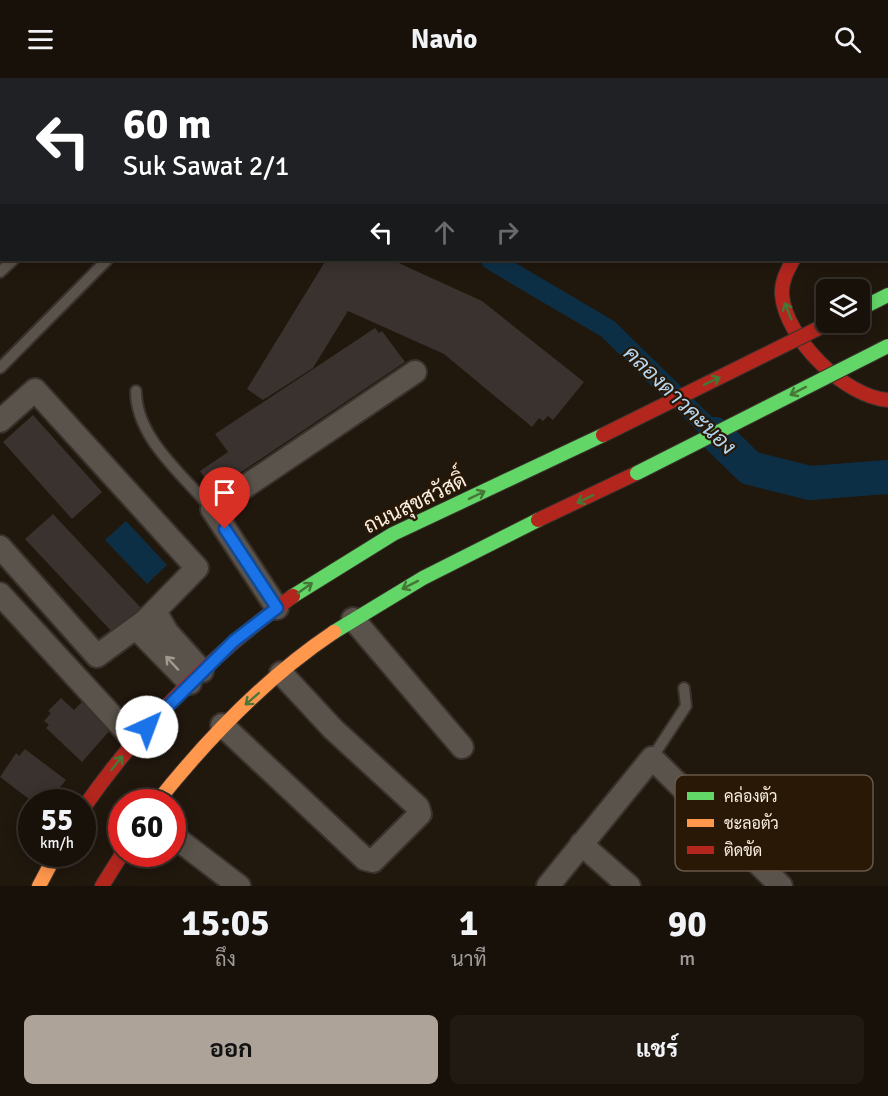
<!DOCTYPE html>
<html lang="th">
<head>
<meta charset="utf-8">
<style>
  :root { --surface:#18110a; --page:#211a13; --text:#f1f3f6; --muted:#9f9d9c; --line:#36312b; --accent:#aea398 }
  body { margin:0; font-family:Signika,Sarabun,sans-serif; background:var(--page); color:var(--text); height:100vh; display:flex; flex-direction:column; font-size:22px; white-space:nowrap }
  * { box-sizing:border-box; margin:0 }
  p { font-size:20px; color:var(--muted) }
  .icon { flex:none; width:33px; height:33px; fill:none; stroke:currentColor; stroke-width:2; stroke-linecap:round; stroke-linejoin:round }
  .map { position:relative; height:808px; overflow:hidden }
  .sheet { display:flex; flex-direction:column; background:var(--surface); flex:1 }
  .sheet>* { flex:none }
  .banner { position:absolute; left:0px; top:0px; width:888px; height:183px; box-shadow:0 3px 15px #0003,0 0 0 2px var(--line); background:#202124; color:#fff; overflow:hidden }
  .tools { position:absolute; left:816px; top:201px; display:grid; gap:12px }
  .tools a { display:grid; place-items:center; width:54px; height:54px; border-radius:9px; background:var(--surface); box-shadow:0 3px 15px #0003,0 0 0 2px var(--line); font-size:30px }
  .speed { position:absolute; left:18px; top:711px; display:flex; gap:12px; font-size:30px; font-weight:700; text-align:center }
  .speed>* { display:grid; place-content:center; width:78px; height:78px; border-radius:50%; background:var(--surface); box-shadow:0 3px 15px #0003,0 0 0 2px var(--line); line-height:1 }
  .speed small { font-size:15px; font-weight:400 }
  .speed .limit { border:9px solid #d22; background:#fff; color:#111 }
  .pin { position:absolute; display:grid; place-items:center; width:51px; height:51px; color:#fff; margin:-62px -26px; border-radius:50% 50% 50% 0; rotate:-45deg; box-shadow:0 0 6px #0007 }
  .pin .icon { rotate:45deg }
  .me { position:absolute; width:66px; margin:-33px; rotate:43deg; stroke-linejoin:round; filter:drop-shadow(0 0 4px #0008) }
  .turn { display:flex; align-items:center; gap:21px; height:126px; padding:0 24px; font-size:27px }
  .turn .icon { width:78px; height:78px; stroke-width:2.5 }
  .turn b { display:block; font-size:42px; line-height:51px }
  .lanes { display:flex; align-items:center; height:57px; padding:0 24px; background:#0003; justify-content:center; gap:30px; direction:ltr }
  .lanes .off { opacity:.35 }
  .eta { display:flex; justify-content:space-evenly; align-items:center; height:102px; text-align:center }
  .eta b { font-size:36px; font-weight:700; line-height:42px }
  .button { display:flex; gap:12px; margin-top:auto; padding:12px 24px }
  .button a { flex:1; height:69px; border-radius:9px; background:var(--accent); color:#111; font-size:24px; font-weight:700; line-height:69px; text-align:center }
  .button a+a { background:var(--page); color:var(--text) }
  header { display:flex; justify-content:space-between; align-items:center; height:78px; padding:0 24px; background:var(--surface); font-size:27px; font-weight:700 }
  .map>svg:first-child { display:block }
</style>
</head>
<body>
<header><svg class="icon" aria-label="menu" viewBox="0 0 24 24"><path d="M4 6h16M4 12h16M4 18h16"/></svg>Navio<svg class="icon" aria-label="search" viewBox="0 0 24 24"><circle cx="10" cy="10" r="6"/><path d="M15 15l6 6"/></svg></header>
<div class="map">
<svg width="888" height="808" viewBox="0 0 888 808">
  <rect width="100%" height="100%" fill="#20170d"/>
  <path fill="#1f4210" d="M790,0H888V138L886,2Z"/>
  <path fill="#0d2f46" d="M126,443L167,487L147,506L105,462Z"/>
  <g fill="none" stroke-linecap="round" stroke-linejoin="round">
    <path stroke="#0d2f46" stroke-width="20" d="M568,2V0
      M0,8H2
      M491,182L608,251L715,356"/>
    <path stroke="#0d2f46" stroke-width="34" d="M715,356L750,390L810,405L888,399"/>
  </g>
  <path fill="#3a322f" d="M326,182H392L482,223L584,304L553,342L548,338L543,343L539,340L532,349L444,276L348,233L313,290L263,322L247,311Z
    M375,250L379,255L382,253L405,284L213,413L200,393L228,374L215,356Z
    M33,337L102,414L72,441L3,364Z
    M53,436L141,530L113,555L25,461Z
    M61,620L74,632L84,622L112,650L82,684L46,650L49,647L44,643L51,635L48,633Z
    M25,671L66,702L48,724H33L0,699L16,675L19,678Z"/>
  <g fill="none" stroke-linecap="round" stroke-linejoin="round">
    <defs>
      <path id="lane" d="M0,74H2
        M0,116L2,114
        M0,194L13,182
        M0,290L107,182
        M136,313C136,360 183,397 212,431
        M652,680L686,628L684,610"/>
      <path id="street" d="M381,2V0
        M766,2L768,0
        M0,343L35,312L197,490L146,542L97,578L0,469
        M0,516L135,663
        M277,530L212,431L415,294
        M155,533L167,554L202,593
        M353,541L462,669
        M136,550L190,605
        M222,647L365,781L373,783L420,736L418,729L333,651L281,595
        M172,757L239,808
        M581,766L629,808
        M548,808L652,680L781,808"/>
      <path id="fast" d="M719,0L720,2
        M860,231L888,217
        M293,518L393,456L603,357
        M334,554L423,500L538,442"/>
      <path id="slow" d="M157,724C208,660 265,600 334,554
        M39,808L56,776"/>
      <path id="jam" d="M886,176L888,177
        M793,182C787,193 781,204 782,217C786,261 845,319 888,322
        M538,442L637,395
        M82,732C140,648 210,578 293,518
        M102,808L122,776"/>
    </defs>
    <use href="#lane" stroke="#39322c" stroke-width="14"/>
    <use href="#street" stroke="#39322c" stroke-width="26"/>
    <use href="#fast" stroke="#39322c" stroke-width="16"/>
    <use href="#slow" stroke="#39322c" stroke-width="16"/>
    <use href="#jam" stroke="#39322c" stroke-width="16"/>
    <use href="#lane" stroke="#5a534b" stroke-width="10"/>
    <use href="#street" stroke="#5a534b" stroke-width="22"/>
    <use href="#fast" stroke="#63d668" stroke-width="14"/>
    <use href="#slow" stroke="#ff974d" stroke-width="14"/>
    <use href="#jam" stroke="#b3261e" stroke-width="14"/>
    <defs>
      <path id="fast-bridge" d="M637,395L888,268"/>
      <path id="jam-bridge" d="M603,357L831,244"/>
    </defs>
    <use href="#fast-bridge" stroke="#39322c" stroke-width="16" stroke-linecap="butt"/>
    <use href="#jam-bridge" stroke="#39322c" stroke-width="16" stroke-linecap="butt"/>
    <use href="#fast-bridge" stroke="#63d668" stroke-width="14"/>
    <use href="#jam-bridge" stroke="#b3261e" stroke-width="14"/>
  </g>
  <defs><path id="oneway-shaft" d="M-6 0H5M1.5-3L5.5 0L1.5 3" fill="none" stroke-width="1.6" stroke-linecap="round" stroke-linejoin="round" transform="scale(1.5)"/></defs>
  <g stroke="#467736">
    <use href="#oneway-shaft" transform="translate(788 233) rotate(-112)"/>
    <use href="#oneway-shaft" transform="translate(712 303) rotate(-26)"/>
    <use href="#oneway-shaft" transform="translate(798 313) rotate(153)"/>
    <use href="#oneway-shaft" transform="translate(477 417) rotate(-26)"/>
    <use href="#oneway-shaft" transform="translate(585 421) rotate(154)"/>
    <use href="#oneway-shaft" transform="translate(410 507) rotate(153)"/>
    <use href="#oneway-shaft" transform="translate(305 510) rotate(-35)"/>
    <use href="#oneway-shaft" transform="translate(252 621) rotate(139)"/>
    <use href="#oneway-shaft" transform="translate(117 685) rotate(-52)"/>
  </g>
  <use stroke="#a2998f" href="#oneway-shaft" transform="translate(172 585) rotate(-133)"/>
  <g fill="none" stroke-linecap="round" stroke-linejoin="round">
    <defs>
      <path id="route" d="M147,649L234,563L277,530L225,451"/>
    </defs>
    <use href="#route" stroke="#114b97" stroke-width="15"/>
    <use href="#route" stroke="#1a73e8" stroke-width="10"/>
  </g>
  <g text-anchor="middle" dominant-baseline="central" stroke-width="4.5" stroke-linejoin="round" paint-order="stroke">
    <g font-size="21" fill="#faefe3" stroke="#281805">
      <text transform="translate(415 425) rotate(-26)">ถนนสุขสวัสดิ์</text>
    </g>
    <g font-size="22" font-style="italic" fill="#b2d5f2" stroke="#281805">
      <text transform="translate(680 322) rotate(44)">คลองดาวคะนอง</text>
    </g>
  </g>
  <rect x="675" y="697" width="198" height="96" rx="9" fill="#281805" stroke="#675848" stroke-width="1.5"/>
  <rect x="687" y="714" width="27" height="8" fill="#63d668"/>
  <rect x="687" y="741" width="27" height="8" fill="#ff974d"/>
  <rect x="687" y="768" width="27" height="8" fill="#b3261e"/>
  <g font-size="16" fill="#faefe3">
    <text x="724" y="724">คล่องตัว</text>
    <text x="724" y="751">ชะลอตัว</text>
    <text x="724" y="778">ติดขัด</text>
  </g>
</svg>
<div class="tools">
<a><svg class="icon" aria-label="layers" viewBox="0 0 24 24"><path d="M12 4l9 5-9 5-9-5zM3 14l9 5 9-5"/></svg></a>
</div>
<div class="speed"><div>55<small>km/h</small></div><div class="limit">60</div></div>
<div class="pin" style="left:225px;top:451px;background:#d93025"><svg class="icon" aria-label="arrive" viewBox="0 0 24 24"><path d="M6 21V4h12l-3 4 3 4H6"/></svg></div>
<svg class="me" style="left:147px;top:649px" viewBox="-20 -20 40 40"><circle r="19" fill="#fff"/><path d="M0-13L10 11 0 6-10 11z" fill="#1a73e8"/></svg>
<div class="banner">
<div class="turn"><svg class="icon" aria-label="left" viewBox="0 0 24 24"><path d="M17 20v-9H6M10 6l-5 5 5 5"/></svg><div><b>60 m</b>Suk Sawat 2/1</div></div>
<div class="lanes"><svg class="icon" aria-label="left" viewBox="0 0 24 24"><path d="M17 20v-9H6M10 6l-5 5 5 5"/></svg><svg class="icon off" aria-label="ahead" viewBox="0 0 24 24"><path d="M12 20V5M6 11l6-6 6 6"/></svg><svg class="icon off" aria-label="right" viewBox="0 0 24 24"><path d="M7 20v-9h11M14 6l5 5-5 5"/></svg></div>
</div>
</div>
<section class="sheet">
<div class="eta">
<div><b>15:05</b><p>ถึง</p></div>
<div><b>1</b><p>นาที</p></div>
<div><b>90</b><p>m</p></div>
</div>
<div class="button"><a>ออก</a><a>แชร์</a></div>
</section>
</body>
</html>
